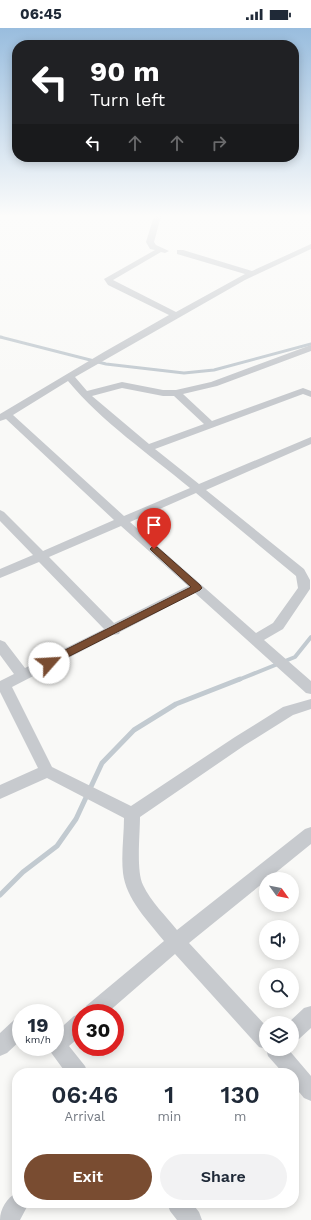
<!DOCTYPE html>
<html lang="en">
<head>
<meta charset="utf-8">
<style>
  :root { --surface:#fff; --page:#f2f2f3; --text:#1f2937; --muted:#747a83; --accent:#794c31 }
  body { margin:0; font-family:"Work Sans",sans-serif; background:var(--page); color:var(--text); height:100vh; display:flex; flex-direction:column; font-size:15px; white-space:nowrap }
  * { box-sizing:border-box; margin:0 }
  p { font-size:13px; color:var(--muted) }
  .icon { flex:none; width:22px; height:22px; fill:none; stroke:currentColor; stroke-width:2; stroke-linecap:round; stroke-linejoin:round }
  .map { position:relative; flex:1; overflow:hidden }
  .panel { position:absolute; left:12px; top:1040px; width:287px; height:140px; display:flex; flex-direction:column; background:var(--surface); border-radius:16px; box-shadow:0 2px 10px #0003 }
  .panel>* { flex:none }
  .hud { position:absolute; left:12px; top:12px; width:287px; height:122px; border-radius:16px; box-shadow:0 2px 10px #0003; background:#202124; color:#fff; overflow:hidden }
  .needle { width:26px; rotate:123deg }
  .buttons { position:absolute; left:259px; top:844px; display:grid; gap:8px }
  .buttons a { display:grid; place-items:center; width:40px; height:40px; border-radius:50%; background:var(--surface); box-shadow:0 2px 10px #0003; font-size:20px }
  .speed { position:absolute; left:12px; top:976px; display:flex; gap:8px; font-size:20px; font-weight:700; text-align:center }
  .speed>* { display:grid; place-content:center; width:52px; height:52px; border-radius:50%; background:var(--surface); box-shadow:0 2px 10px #0003; line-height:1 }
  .speed small { font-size:10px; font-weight:400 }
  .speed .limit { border:6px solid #d22; background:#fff; color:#111 }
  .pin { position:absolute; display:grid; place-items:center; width:34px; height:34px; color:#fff; margin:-41px -17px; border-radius:50% 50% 50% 0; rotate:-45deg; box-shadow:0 0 4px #0007 }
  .pin .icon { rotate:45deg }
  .me { position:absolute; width:44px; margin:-22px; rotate:64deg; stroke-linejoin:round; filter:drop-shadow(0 0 3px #0008) }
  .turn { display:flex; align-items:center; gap:14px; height:84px; padding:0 12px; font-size:18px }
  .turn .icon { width:52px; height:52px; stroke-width:2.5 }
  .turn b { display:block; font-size:28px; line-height:34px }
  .lanes { display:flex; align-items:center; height:38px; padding:0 12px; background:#0003; justify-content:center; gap:20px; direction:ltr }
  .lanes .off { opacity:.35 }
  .eta { display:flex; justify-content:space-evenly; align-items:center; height:68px; text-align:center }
  .eta b { font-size:24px; font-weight:600; line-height:28px }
  .button { display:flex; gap:8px; margin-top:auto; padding:8px 12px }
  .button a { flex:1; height:46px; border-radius:24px; background:var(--accent); color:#fff; font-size:16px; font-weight:600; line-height:46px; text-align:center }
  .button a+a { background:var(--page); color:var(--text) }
  .status { display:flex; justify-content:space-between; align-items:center; height:28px; padding:0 20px; background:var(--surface); direction:ltr }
  .status svg { height:11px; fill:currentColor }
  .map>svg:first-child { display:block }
</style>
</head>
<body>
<div class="status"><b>06:45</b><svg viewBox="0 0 49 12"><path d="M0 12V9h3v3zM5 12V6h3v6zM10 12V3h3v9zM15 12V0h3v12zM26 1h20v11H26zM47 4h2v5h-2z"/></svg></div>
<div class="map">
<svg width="311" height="1192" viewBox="0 0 311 1192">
  <rect width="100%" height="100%" fill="#f9f9f7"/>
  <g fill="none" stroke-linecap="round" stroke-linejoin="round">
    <path stroke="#c2cad0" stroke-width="2.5" d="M0,309H2"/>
    <path stroke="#c2cad0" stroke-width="3" d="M0,309L106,336L184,345L214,342L311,316"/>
    <path stroke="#c2cad0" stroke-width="4" d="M238,652L295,629L311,609"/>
    <path stroke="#c2cad0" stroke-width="5" d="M0,867L23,844L57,818L76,791L102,735L134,702L176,676L240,651"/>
    <path fill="#c7cace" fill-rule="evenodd" d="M154,188H161L154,214L156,217L169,223L165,225L161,224L113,252L176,284L245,246L177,226V222H183L252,243L311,216V221L245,252L75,349L87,363L122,354L163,362H176L211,354L311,317V323L217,358L183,366L212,393L303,360L311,363V369L303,366L155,421L199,456L311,409V416L206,462L304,541L310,552V561L283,601L264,612L311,653V666L306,665L195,565L120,604L119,606L113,607L12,659L52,739L131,778L235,709L283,679L311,671V681L293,687L245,717L140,789C140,807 136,843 143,857C151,874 166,888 177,902L305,801L311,799V816L189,915L266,998V1021H288L311,1048V1073L304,1070L294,1058V1045H283L268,1028L266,1021L259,1019L175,926L107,985H84L86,978L164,913C148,893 126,871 123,845C121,827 124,807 124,790L47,750L0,771V757L38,740L0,664V653L14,646L0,627V612L5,614L25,640L104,601L39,534L0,550V541L33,527L0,493V482L4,484L43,523L114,492L6,391L0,393V386L104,324L169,287L108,257L104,251L155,222L150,221L146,214ZM68,353C102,394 149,426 190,460L124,488L13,387ZM122,360L163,368H174L204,396L149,416L92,368ZM196,465L296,548L298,560L273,595L256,605L130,494ZM121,498L188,558L114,595L49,529Z
      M311,978V1000L299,1011L292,1014V995H288L304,980Z
      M81,986V1008L69,1018L85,1038L88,1045H66L47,1019H55V1005L74,988Z
      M21,990V1012L7,1025L0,1028V1005L14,992Z
      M17,1165V1175H29L20,1192H0C0,1181 7,1169 17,1165Z
      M167,1175H192L199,1184L202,1192H177L170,1183Z"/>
  </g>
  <linearGradient id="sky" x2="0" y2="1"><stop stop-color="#99bdde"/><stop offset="0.53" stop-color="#fcfcfb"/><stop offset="1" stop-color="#fcfcfb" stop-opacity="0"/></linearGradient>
  <rect width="311" height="355" fill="url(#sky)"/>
  <path fill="#794c31" stroke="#4f3120" d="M152,519H157L200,557L202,560L200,562L52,637H45L44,635L45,632L191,559L152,523L150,521Z"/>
</svg>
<div class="buttons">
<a><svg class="needle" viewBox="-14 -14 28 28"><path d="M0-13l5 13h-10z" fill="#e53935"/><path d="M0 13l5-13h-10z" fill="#747a83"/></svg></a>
<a><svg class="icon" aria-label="sound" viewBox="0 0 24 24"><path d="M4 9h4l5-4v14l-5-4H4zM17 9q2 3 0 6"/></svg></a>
<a><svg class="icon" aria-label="search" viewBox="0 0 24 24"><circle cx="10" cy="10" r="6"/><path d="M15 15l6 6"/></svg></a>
<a><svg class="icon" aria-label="layers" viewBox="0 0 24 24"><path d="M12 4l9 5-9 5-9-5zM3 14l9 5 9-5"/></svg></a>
</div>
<div class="speed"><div>19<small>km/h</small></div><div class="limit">30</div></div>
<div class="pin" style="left:154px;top:521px;background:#d93025"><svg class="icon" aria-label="arrive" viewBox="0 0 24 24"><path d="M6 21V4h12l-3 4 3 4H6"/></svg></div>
<svg class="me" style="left:49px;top:635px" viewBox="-20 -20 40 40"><circle r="19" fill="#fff"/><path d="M0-13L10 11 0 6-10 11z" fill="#794c31"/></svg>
<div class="hud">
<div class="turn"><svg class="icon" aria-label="left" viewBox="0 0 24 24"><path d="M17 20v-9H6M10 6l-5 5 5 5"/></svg><div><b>90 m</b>Turn left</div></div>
<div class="lanes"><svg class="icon" aria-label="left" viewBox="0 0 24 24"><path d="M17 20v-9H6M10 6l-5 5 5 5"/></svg><svg class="icon off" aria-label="ahead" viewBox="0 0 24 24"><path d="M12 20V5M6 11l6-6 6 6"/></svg><svg class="icon off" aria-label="ahead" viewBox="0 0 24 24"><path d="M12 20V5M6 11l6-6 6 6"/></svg><svg class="icon off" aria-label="right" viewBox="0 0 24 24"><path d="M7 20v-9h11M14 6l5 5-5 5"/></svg></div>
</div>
<section class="panel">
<div class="eta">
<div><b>06:46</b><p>Arrival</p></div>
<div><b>1</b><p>min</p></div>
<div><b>130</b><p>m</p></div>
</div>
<div class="button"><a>Exit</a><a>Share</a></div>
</section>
</div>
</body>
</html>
